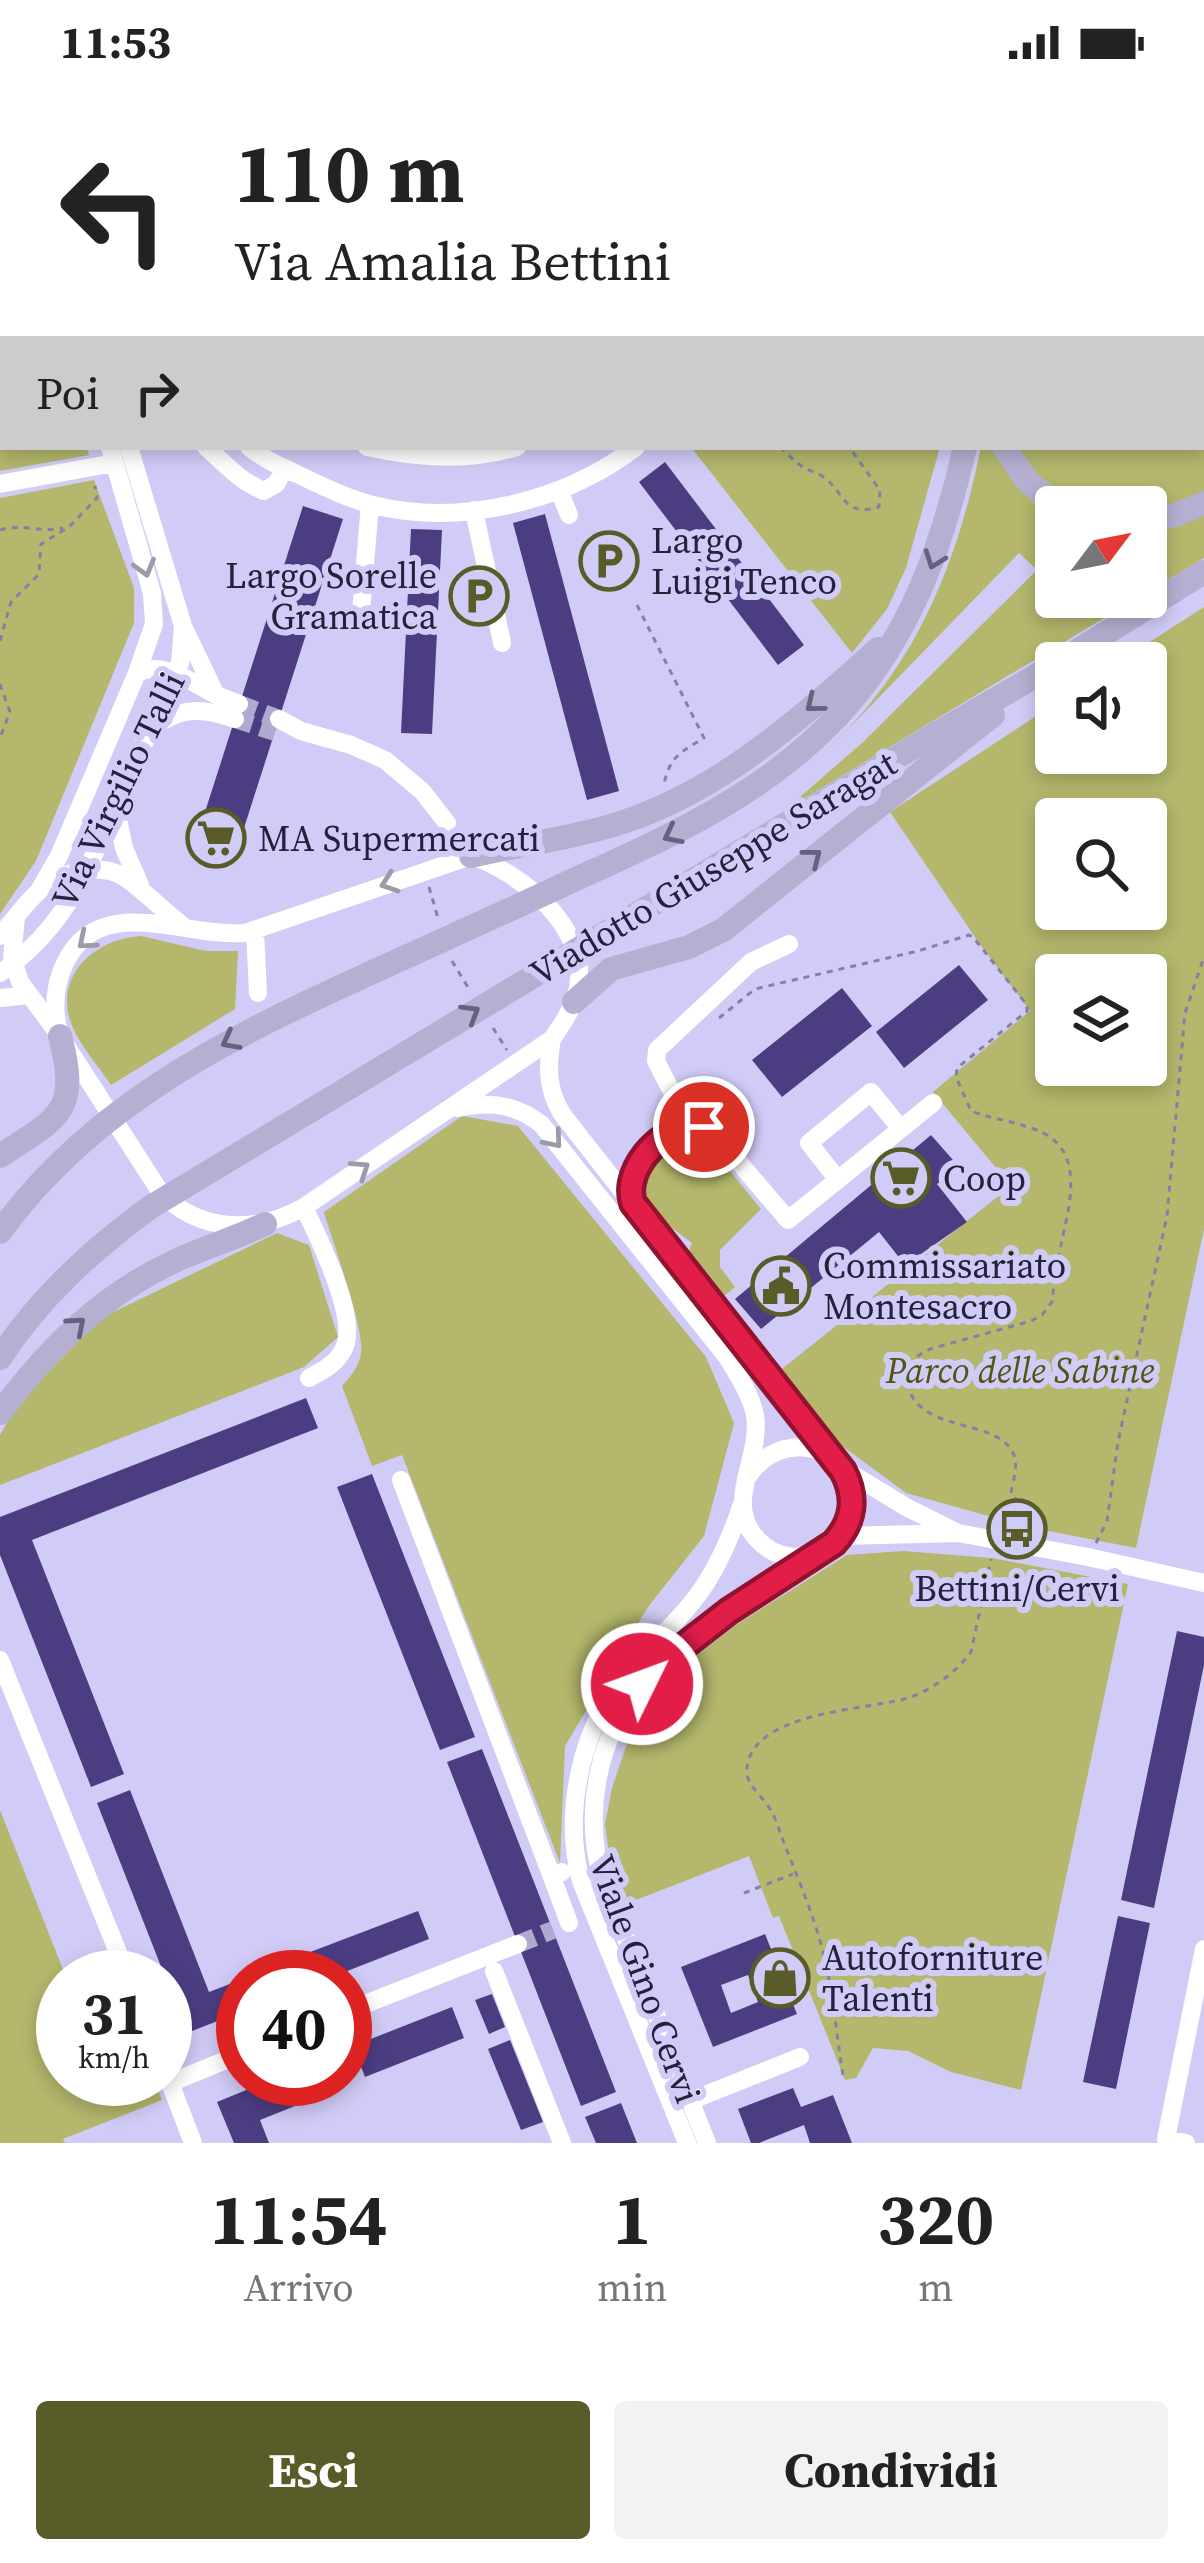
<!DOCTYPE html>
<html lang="it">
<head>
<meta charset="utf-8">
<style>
  :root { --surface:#fff; --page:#f2f2f2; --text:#222; --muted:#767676; --accent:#595b28 }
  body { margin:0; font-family:"Source Serif 4",serif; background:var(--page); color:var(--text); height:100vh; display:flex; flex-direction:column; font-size:45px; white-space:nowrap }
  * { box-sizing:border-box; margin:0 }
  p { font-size:39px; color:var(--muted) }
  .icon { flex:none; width:66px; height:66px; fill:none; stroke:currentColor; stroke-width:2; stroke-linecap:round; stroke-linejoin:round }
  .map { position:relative; height:2059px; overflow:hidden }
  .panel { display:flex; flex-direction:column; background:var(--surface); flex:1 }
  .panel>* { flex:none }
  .guide { position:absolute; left:0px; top:0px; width:1206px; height:366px; box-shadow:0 6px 18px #0003; background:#fff; color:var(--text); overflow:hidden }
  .needle { width:78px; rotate:58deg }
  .tools { position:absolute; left:1035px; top:402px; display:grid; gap:24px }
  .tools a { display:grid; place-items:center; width:132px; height:132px; border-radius:12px; background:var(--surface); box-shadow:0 6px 18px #0003; font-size:60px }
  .speed { position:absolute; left:36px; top:1866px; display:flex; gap:24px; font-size:60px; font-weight:700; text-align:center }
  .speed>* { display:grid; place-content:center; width:156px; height:156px; border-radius:50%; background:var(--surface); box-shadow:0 6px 18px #0003; line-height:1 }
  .speed small { font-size:30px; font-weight:400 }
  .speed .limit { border:18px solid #d22; background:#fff; color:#111 }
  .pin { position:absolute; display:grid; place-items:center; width:102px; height:102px; color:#fff; margin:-51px; border:6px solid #fff; border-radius:50%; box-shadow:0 3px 12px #0007 }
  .me { position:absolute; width:132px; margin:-66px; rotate:48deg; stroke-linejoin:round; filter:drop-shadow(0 0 9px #0008) }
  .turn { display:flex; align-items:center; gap:42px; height:252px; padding:0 36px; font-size:54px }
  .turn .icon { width:156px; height:156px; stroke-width:2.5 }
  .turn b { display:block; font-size:84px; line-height:102px }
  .then { display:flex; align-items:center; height:114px; padding:0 36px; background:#0003; gap:24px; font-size:45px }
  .eta { display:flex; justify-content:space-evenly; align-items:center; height:204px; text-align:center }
  .eta b { font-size:72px; font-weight:700; line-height:84px }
  .button { display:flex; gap:24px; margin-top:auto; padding:24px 36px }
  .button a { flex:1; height:138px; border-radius:12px; background:var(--accent); color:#fff; font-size:48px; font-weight:700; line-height:138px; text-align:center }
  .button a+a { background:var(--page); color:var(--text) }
  .status { display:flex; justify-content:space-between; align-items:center; height:84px; padding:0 60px; background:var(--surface); direction:ltr }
  .status svg { height:33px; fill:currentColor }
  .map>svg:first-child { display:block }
</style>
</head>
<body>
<div class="status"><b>11:53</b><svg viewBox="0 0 49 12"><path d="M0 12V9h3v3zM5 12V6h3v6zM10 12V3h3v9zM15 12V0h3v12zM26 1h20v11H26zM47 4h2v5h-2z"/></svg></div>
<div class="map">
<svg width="1204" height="2059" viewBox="0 0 1204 2059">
  <rect width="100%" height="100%" fill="#d1ccf7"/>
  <path fill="#b4b76c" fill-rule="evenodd" d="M1061,0H1204V412L1146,429V423H1073C1044,408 1030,389 1011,363H1203V3H1060Z
    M0,66L3,76V363H87L89,371L0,387Z
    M691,363H940L906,484L887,525L852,569Z
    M981,363H994C1011,393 1027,417 1056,437V513H1139L785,726L862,659L1037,486L1019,469L826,668C843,650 861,632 876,612C933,540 963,452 981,363Z
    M94,396L134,504V539L36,777L0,830V414Z
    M1204,431V474L1146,509V449Z
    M1204,523V1145L1136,1464L1028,1443L906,1409L837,1358L782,1285L1011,1102L933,1008L1030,927L979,859L890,728L1056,619V669H1146V579H1117ZM1056,735H1146V825H1056ZM1056,891H1146V981H1056Z
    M141,852L206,867H238L235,925L111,1001C99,983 82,964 73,944C51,894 93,855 141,852Z
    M462,1032L518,1042L706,1273L734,1339L704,1452L648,1523L565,1662L560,1779L402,1371L372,1382L342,1302C350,1293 359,1283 361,1269C365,1245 332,1157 324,1128Z
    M689,1054L704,1057L711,1064L761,1125L720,1166V1183L735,1203L724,1212L689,1167L692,1159L668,1141L639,1102C645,1081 668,1063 689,1054Z
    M277,1149L309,1161L338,1253L304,1283L0,1401V1351L17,1320L101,1234Z
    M903,1467L992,1474L1128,1500L1021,2006L951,1988L908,1967L873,1964L856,1994L845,1996L779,1832L773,1834L749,1772L623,1821L611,1784L605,1740L612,1704L630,1651L647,1621L686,1580L736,1541L847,1471Z
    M0,1726L66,1893H63V1995H154L162,2016L63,2055L65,2059H0Z"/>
  <path fill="#4c3d83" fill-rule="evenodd" d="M665,378L804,561L778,581L639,398Z
    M303,422L343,435L236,769L196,756Z
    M545,430L619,707L587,716L513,439Z
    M411,445L442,446L432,650L401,649Z
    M959,881L988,916L904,984L876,948Z
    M842,904L872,942L782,1013L752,976Z
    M931,1051L960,1084L937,1100L967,1138L905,1181L879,1148L761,1245L735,1215Z
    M306,1314L318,1344L32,1456L124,1690L91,1703L0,1471V1433Z
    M372,1390L475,1653L440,1666L337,1403Z
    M1177,1547L1204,1553V1581L1154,1824L1121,1816Z
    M482,1665L616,2008L581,2022L447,1678Z
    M130,1706L209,1908L243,1895V1927L187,1949L97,1719Z
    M418,1827L429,1855L332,1893H314L305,1870Z
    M1118,1832L1150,1839L1116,2005L1083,1998Z
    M765,1850L797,1930L713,1963L681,1883ZM748,1891L758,1918L731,1929L721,1901Z
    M302,1872L310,1893H249Z
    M492,1910L505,1943L489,1950L475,1916Z
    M452,1923L464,1954L365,1993L353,1962Z
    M510,1956L543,2038L521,2046L488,1965Z
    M273,1995H343L345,2002L260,2036L269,2059H234L217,2018Z
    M793,2004L801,2023L833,2011L852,2059H810L804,2041L759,2059H751L738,2025Z
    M621,2019L637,2059H596L585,2033Z"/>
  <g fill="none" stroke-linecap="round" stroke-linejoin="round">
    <path stroke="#afaad1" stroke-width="18" stroke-dasharray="18 9" stroke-linecap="butt" d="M239,620L279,635
      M235,635L275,648
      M518,1860L553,1846"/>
    <path stroke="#8580a4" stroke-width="3" stroke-dasharray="6 6" stroke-linecap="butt" d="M695,0L697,3
      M766,0L768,3
      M938,0L939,3
      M943,0V3
      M314,3V0
      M962,3V0
      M0,255L3,252
      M0,337L3,339
      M71,363L82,367
      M780,363C787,369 795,378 803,383C809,387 816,388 822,392C845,407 842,434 879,423L880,406L849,363
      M0,446C22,439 41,449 63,444
      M637,521L704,654C681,668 670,672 664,700
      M0,557L11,518L39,490L41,460L69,443L97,414L95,402
      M0,600L10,628L0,654
      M432,745C423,749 418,756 419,766L453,758
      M429,803L438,834
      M452,877L469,905
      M719,934L755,905L918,867L969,851L973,853L1027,921V927L957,984L956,993L971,1027C994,1036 1021,1038 1043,1049C1086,1070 1068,1126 1061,1161C1057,1180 1054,1199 1052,1218L1042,1231L1031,1237L930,1265L916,1273L906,1289C908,1354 998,1330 1014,1371C1018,1382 1013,1398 1011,1409L1036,1444
      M493,944L507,966
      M687,996L709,1027
      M1096,1459L1107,1437L1118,1358L1167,1132L1185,929L1204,873
      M744,1809L793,1790
      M843,1991C837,1955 834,1917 826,1881C817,1837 797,1793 781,1751C778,1742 775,1733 770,1725C760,1708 742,1700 748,1678C761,1628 863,1626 904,1615C929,1608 955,1590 971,1568L991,1475"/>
    <path stroke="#fff" stroke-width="18" d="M10,0L11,3
      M477,0L485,3
      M135,3L136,0
      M206,363C224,379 241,398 264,407L276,400L284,386
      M249,363C264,375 279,382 297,390C322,402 346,414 373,421C462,443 565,417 636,363
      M367,363C416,374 468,378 517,363
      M0,400L114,379
      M559,406L569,431
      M474,426L502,559
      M361,528L370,420
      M185,546L216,611L239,620
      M137,589C164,576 191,598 216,611
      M279,635L301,647L351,661L385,676L422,707L447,739
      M153,644C180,622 204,624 235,635
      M116,725L124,764L140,801
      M40,805L59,772L137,589L154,540L152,509L110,363
      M16,833L12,873L20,898L60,952L159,1106C197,1149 256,1150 304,1123L552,955C563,939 574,923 578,904C589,844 521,788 471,772L245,849C186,854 99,807 65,879C54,902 53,928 60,952
      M255,847L258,909
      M0,852C12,838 23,822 37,809C57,789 98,777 124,793C144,807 163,826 182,841
      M0,889C40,862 65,828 87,786L180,579L183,542L129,363
      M0,914L29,911
      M552,955C547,983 547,1005 562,1030L828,1370
      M458,1024C489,1017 517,1020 542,1041L727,1273C738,1291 751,1311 755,1331C762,1374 723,1419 757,1455C798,1501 874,1449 847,1394C826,1352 773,1355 749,1391
      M689,1041L656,977L657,966L751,878L789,860
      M838,1096L809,1059L871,1008L901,1045
      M632,1118L629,1104L631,1094L648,1068L684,1042H700L714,1049L788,1136L933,1019
      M304,1123C318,1153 357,1231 345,1262C338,1279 324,1286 309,1294
      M842,1384L906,1423L954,1447
      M401,1396L552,1793
      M841,1452L958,1449L1088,1473L1204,1499
      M0,1576L128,1893
      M562,1788L552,1793L569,1839
      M494,1887L562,2059
      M345,1928L518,1860
      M165,1986L193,2059
      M170,1999L243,1969
      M690,2017L800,1973
      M687,2059L581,1797C563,1730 580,1649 622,1595C645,1565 675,1542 697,1512C718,1484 731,1453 742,1420
      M707,2059L602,1794C584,1732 596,1661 635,1609C671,1559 758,1505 811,1473
      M1186,2059L1166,2055L1204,1865"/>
    <path stroke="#b5b0d1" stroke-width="24" d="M1043,3L1044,0
      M1004,363L1027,397L1059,423
      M1146,438L1175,431L1204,419
      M1058,579L1204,488
      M471,772C522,760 576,754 626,737C724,704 802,633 878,565
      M574,918L611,885L689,863L723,846L993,631
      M0,1072C59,1033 80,1029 60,952
      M0,1148C93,1019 234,951 375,887C446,855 518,822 589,789C684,746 775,703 846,623C912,548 943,459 965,363
      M0,1274C40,1213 91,1167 149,1124L927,655L1056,580
      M0,1329C49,1263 102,1211 177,1176C206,1163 236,1154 265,1140"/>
  </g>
  <defs><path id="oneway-chevron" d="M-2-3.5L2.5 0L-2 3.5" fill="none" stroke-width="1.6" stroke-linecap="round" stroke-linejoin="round" transform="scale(3)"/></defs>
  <g stroke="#66617e">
    <use href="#oneway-chevron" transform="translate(934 476) rotate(110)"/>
    <use href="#oneway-chevron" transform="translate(814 620) rotate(141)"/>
    <use href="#oneway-chevron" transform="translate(672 751) rotate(153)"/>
    <use href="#oneway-chevron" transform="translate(813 773) rotate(-38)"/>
    <use href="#oneway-chevron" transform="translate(471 929) rotate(-31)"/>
    <use href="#oneway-chevron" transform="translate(230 957) rotate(152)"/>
    <use href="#oneway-chevron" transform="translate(77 1241) rotate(-41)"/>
  </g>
  <g stroke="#9d9ba7">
    <use href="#oneway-chevron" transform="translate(145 484) rotate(74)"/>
    <use href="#oneway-chevron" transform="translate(389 799) rotate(161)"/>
    <use href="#oneway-chevron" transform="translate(86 857) rotate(140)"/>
    <use href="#oneway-chevron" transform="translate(554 1056) rotate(50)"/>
    <use href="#oneway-chevron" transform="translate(361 1085) rotate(-34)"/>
  </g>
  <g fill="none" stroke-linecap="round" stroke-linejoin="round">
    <defs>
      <path id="route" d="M642,1600L675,1569L729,1527L834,1459C854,1437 857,1413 843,1387L633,1119C621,1083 669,1035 704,1043"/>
    </defs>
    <use href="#route" stroke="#92132f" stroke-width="30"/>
    <use href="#route" stroke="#e11d48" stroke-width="21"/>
  </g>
  <defs>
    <symbol id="parking-ring" viewBox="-11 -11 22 22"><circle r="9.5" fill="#d1ccf7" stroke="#595b28" stroke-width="1.5"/><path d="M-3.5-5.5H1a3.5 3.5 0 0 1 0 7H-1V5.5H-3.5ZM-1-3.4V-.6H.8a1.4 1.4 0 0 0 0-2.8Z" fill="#595b28"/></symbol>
    <symbol id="supermarket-ring" viewBox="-11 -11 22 22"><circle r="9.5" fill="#d1ccf7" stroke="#595b28" stroke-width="1.5"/><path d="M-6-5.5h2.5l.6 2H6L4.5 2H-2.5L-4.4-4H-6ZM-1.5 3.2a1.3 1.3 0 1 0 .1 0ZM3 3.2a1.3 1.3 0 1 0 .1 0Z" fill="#595b28"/></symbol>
    <symbol id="civic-ring" viewBox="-11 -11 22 22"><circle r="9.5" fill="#d1ccf7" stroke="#595b28" stroke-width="1.5"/><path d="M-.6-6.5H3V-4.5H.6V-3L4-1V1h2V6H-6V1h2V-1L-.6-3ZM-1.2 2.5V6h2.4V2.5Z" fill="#595b28"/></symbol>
    <symbol id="bus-ring" viewBox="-11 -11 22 22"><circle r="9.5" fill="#d1ccf7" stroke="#595b28" stroke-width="1.5"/><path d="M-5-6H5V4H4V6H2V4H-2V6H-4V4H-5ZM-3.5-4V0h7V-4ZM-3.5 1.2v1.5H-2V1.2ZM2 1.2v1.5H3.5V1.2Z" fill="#595b28"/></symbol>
    <symbol id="shop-ring" viewBox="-11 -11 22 22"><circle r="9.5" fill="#d1ccf7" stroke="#595b28" stroke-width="1.5"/><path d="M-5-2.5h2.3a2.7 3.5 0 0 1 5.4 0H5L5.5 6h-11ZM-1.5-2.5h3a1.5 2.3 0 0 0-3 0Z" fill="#595b28"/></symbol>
  </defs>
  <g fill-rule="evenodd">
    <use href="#parking-ring" x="576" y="444" width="66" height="66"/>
    <use href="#parking-ring" x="446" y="479" width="66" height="66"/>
    <use href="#supermarket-ring" x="183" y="721" width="66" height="66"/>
    <use href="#supermarket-ring" x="868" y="1061" width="66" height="66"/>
    <use href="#civic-ring" x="748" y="1169" width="66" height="66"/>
    <use href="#bus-ring" x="984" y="1412" width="66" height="66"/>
    <use href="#shop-ring" x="747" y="1861" width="66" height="66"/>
  </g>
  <g text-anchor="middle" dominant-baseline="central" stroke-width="12" stroke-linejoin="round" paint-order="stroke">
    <g font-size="36" fill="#25203b" stroke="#d1ccf7" text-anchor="start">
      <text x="651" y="456">Largo<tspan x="651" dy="41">Luigi Tenco</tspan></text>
      <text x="437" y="491" text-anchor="end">Largo Sorelle<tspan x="437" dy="41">Gramatica</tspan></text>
      <text x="258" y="754">MA Supermercati</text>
      <text x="943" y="1094">Coop</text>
      <text x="823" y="1181">Commissariato<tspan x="823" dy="41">Montesacro</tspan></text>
      <text x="1017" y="1504" text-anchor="middle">Bettini/Cervi</text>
      <text x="822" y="1873">Autoforniture<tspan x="822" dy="41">Talenti</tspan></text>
    </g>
    <g font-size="36" fill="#25203b" stroke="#d1ccf7">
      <text transform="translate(118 706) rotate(-64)">Via Virgilio Talli</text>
      <text transform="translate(713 784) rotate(-31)">Viadotto Giuseppe Saragat</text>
      <text transform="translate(645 1895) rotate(70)">Viale Gino Cervi</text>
    </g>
    <g font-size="36" font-style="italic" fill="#535411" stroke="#d1ccf7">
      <text x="1020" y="1286">Parco delle Sabine</text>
    </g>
  </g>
</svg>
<div class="tools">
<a><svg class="needle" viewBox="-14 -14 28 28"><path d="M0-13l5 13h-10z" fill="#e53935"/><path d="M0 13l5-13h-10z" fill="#767676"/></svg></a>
<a><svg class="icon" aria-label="sound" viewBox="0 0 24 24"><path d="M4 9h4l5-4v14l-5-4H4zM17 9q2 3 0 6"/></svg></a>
<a><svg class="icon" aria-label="search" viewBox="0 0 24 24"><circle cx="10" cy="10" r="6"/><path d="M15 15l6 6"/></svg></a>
<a><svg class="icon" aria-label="layers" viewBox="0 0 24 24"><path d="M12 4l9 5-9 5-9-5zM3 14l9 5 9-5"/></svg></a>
</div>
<div class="speed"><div>31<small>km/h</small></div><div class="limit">40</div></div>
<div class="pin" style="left:704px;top:1043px;background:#d93025"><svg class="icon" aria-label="arrive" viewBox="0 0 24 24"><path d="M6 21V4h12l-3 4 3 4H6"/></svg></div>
<svg class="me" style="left:642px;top:1600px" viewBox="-20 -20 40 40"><circle r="17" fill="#e11d48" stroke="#fff" stroke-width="3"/><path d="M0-11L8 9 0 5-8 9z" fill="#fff"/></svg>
<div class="guide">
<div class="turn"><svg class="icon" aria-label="left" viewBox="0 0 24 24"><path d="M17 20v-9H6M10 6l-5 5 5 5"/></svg><div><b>110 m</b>Via Amalia Bettini</div></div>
<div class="then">Poi<svg class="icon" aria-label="right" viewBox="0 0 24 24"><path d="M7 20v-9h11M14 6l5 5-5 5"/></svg></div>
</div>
</div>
<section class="panel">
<div class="eta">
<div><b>11:54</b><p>Arrivo</p></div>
<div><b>1</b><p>min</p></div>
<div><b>320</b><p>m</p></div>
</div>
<div class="button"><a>Esci</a><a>Condividi</a></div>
</section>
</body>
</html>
